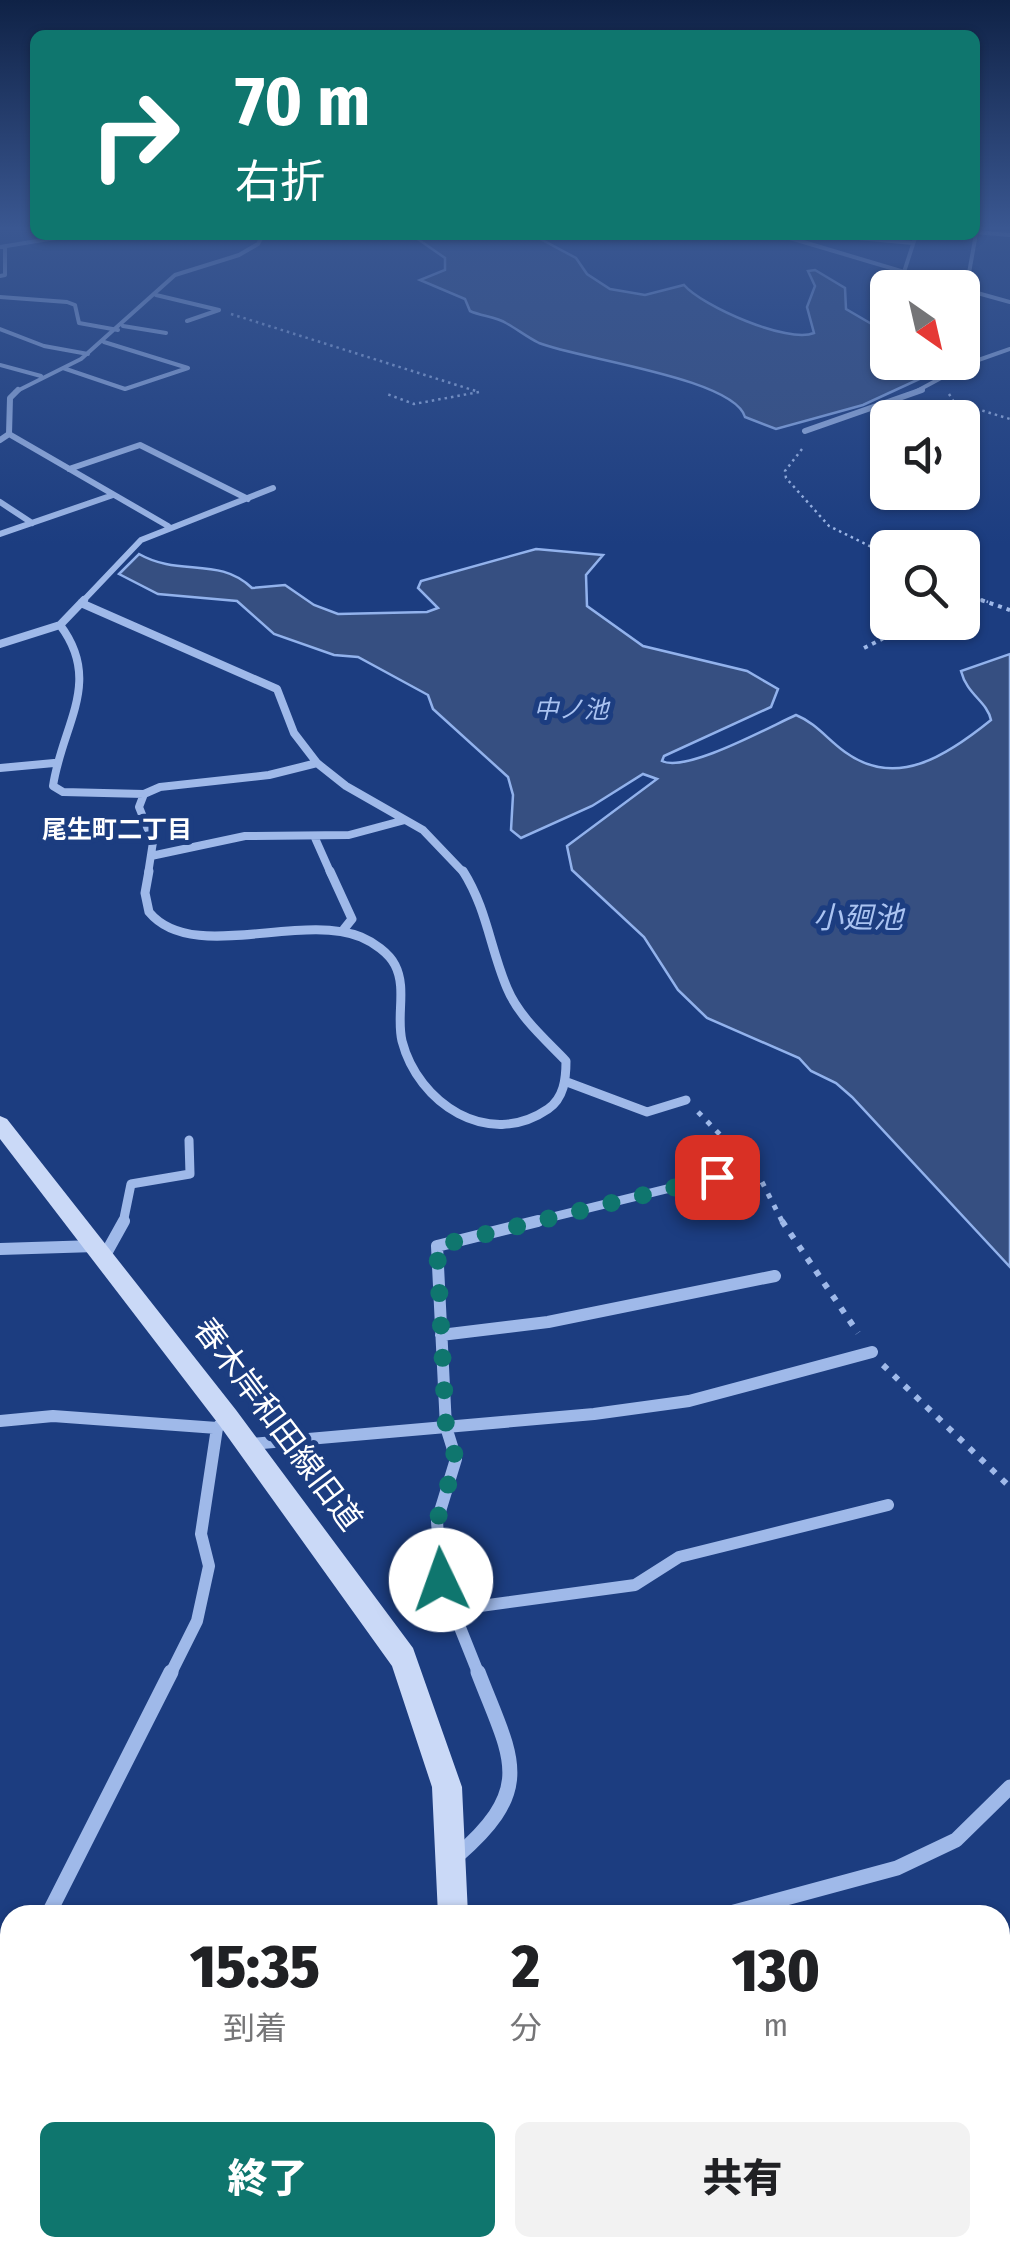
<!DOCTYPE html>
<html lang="ja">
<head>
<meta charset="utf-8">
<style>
  :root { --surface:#fff; --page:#f2f2f2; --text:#202124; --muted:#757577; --accent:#0f766e }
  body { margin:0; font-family:"Fira Sans Condensed","Noto Sans JP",sans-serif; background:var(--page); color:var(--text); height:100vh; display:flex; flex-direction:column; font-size:38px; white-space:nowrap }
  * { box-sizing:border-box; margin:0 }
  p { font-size:32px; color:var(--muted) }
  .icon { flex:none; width:55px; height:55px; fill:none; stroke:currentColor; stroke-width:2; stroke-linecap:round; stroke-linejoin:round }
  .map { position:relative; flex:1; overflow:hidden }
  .panel { position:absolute; left:0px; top:1905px; width:1010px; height:352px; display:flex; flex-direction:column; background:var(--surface); border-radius:30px 30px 0 0; box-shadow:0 2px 8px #0004 }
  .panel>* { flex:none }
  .guide { position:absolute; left:30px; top:30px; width:950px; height:210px; border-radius:15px; box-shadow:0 2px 8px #0004; background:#0f766e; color:#fff; overflow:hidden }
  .needle { width:65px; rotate:146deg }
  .tools { position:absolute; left:870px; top:270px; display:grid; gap:20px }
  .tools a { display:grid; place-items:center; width:110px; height:110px; border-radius:15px; background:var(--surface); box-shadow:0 2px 8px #0004; font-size:50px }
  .pin { position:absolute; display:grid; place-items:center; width:85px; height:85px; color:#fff; margin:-42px; border-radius:20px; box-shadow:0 5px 15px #0006 }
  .me { position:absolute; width:110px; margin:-55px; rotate:357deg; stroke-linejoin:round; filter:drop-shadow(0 0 8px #0008) }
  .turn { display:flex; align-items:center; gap:35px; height:210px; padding:0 40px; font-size:45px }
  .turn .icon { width:130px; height:130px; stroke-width:2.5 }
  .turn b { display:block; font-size:70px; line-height:85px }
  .eta { display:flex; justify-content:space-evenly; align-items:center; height:170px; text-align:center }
  .eta b { font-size:60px; font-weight:800; line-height:70px }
  .button { display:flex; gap:20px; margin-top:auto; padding:20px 40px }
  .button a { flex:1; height:115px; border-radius:15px; background:var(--accent); color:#fff; font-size:40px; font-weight:800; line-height:115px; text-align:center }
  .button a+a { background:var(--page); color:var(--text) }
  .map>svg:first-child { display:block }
</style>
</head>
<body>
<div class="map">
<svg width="1010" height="2256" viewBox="0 0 1010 2256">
  <rect width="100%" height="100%" fill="#1c3d80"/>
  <path fill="#364f81" stroke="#92b2ec" stroke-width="2.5" d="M412,235H533L576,258L587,274L610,289L645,295L684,285C702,306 788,344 814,333L807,307L815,286L808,271L815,270L845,288L846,309L887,333L888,362L954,363L863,405L776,429L745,417C734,378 579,359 539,343C527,337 517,329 506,323C496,317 481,316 470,311L465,299L420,280L445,270V258Z
    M536,549L603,555L586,575L587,606L643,646L747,671L778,689L771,707L664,756L662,761C686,773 769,727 796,715C816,723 828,740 845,752C897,790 949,754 991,720C987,701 967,695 961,671L1010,654V1267L852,1097L836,1083L811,1071L799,1058L707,1018L678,990L644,937L572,870L567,846L657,779L643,774L592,806L521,838L511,830L513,795L508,777L433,709L428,695L358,657L334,655L274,634L237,601L158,594L119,574L139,554C179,577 219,556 252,588L285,585L314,605L338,614L427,612L438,608L418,588L421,581Z"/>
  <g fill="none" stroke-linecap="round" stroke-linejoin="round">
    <path stroke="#9fb9e9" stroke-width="2.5" stroke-dasharray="2.5 4" stroke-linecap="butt" d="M231,314L479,392L414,404L387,394
      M949,394L954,402L1010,419
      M802,449L785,471L786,478L829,526L888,555
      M962,593L988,602"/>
    <path stroke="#9fb9e9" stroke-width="4" stroke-dasharray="4 5" stroke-linecap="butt" d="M981,600L1010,610
      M864,648L882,639L892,622"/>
    <path stroke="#9fb9e9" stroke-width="5" stroke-dasharray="5 8" stroke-linecap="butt" d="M698,1112L736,1151
      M762,1182L783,1223"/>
    <path stroke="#9fb9e9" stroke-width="6" stroke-dasharray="6 9" stroke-linecap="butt" d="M782,1221L858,1333
      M883,1365L1010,1487"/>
    <path stroke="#9fb9e9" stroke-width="4" d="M975,232L1010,235
      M792,235L790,238L958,288
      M826,235L913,243
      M0,247L74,235
      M904,272L916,235
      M0,276L5,275V246
      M963,289L1010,302
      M966,290L977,228
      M156,295L219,310L187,321
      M0,297L67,302L75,305L79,323L118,330
      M123,326L166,333
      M0,329L44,346L88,354
      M0,365L41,376
      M63,368L125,389L188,368L104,342
      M15,392L81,359L175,275L239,255L258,244L263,235
      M915,392L967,364L1010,349"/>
    <path stroke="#9fb9e9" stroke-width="6" d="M805,431L922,390
      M9,434L168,526
      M0,440L9,434L10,398L18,390
      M69,469L140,445L248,499
      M0,502L32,523
      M0,534L113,495
      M82,602L141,540L273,488"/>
    <path stroke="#9fb9e9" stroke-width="8" d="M81,603L277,689L294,733L317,763L346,786L423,830L465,874
      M60,625C103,682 62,725 53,786L63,792L144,794L160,787L269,775L317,763
      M0,644L60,625L84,600
      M0,768L54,763
      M144,794L139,807L153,842L148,874
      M315,838L331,874
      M151,856L245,836L349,835L405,820"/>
    <path stroke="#9fb9e9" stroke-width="9" d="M149,871L145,893L149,912C192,964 299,912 361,937C373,942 389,953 395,965C407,988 396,1016 402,1041C418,1103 488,1150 548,1109C564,1098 566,1079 566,1061C545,1039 519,1017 507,988C490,948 487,909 463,871
      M330,871L352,919L344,929
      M567,1082L647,1112L686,1100
      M123,1223L131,1184L190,1174L189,1140
      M528,1223L752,1168"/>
    <path stroke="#9fb9e9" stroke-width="12" d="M0,1249L95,1246
      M104,1257L124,1221
      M441,1335L548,1322L775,1276
      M0,1421L53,1416L217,1428
      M252,1444L594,1414L689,1401L872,1352
      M451,1610L635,1585L679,1557L888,1505
      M170,1675L197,1621L209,1566L201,1534L217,1428L226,1419
      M479,1675L441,1580L437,1521L456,1459L446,1427L437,1246L538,1221"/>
    <path stroke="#9fb9e9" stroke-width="15" d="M457,1856C537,1787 511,1758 478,1672
      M48,1915L171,1672
      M723,1915L897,1868L956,1840L1010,1787
      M0,1966L10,1970
      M0,2144L10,2129
      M317,2256L322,2248"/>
    <path fill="#cad9f7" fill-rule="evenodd" d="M0,1116L7,1119L236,1410L413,1648L462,1787L468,1915H438L432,1787L392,1666L220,1426L0,1139Z
      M434,2248H470L474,2256H438Z"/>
  </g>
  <linearGradient id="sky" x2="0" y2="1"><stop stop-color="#0f2246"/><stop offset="0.42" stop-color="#3a5791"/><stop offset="1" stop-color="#3a5791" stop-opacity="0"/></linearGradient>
  <rect width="1010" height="544" fill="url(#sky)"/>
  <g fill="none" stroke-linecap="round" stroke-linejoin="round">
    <path stroke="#0f766e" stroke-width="18" stroke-dasharray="0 32.4" d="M441,1580L437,1521L456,1459L446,1427L437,1246L717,1177"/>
  </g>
  <g text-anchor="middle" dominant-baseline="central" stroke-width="10" stroke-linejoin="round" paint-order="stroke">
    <g font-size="25" font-style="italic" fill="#aac3f1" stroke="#1c3d80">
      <text x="571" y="710">中ノ池</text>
    </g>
    <g font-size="25" font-weight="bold" fill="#fff" stroke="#1c3d80">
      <text x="117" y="830">尾生町二丁目</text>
    </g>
    <g font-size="30" font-style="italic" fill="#aac3f1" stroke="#1c3d80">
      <text x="858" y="918">小廻池</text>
    </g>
    <g font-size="32" fill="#fff" stroke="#1c3d80">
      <text transform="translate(278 1424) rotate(53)">春木岸和田線旧道</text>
    </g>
  </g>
</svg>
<div class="tools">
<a><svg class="needle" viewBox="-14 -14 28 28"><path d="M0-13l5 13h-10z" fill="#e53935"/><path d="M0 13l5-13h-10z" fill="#757577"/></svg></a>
<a><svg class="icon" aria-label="sound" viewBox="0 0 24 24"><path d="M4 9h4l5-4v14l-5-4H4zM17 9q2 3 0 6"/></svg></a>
<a><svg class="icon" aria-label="search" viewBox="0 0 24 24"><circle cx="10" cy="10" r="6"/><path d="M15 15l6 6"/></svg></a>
</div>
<div class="pin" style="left:717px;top:1177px;background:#d93025"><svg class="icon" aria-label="arrive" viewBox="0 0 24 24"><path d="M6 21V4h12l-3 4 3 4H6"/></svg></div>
<svg class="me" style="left:441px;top:1580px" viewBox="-20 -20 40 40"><circle r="19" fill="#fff"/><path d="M0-13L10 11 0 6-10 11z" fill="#0f766e"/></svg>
<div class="guide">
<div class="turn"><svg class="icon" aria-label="right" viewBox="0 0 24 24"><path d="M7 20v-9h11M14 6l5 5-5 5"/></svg><div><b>70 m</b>右折</div></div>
</div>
<section class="panel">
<div class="eta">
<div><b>15:35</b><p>到着</p></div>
<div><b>2</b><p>分</p></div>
<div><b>130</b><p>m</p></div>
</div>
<div class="button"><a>終了</a><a>共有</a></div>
</section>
</div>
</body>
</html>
